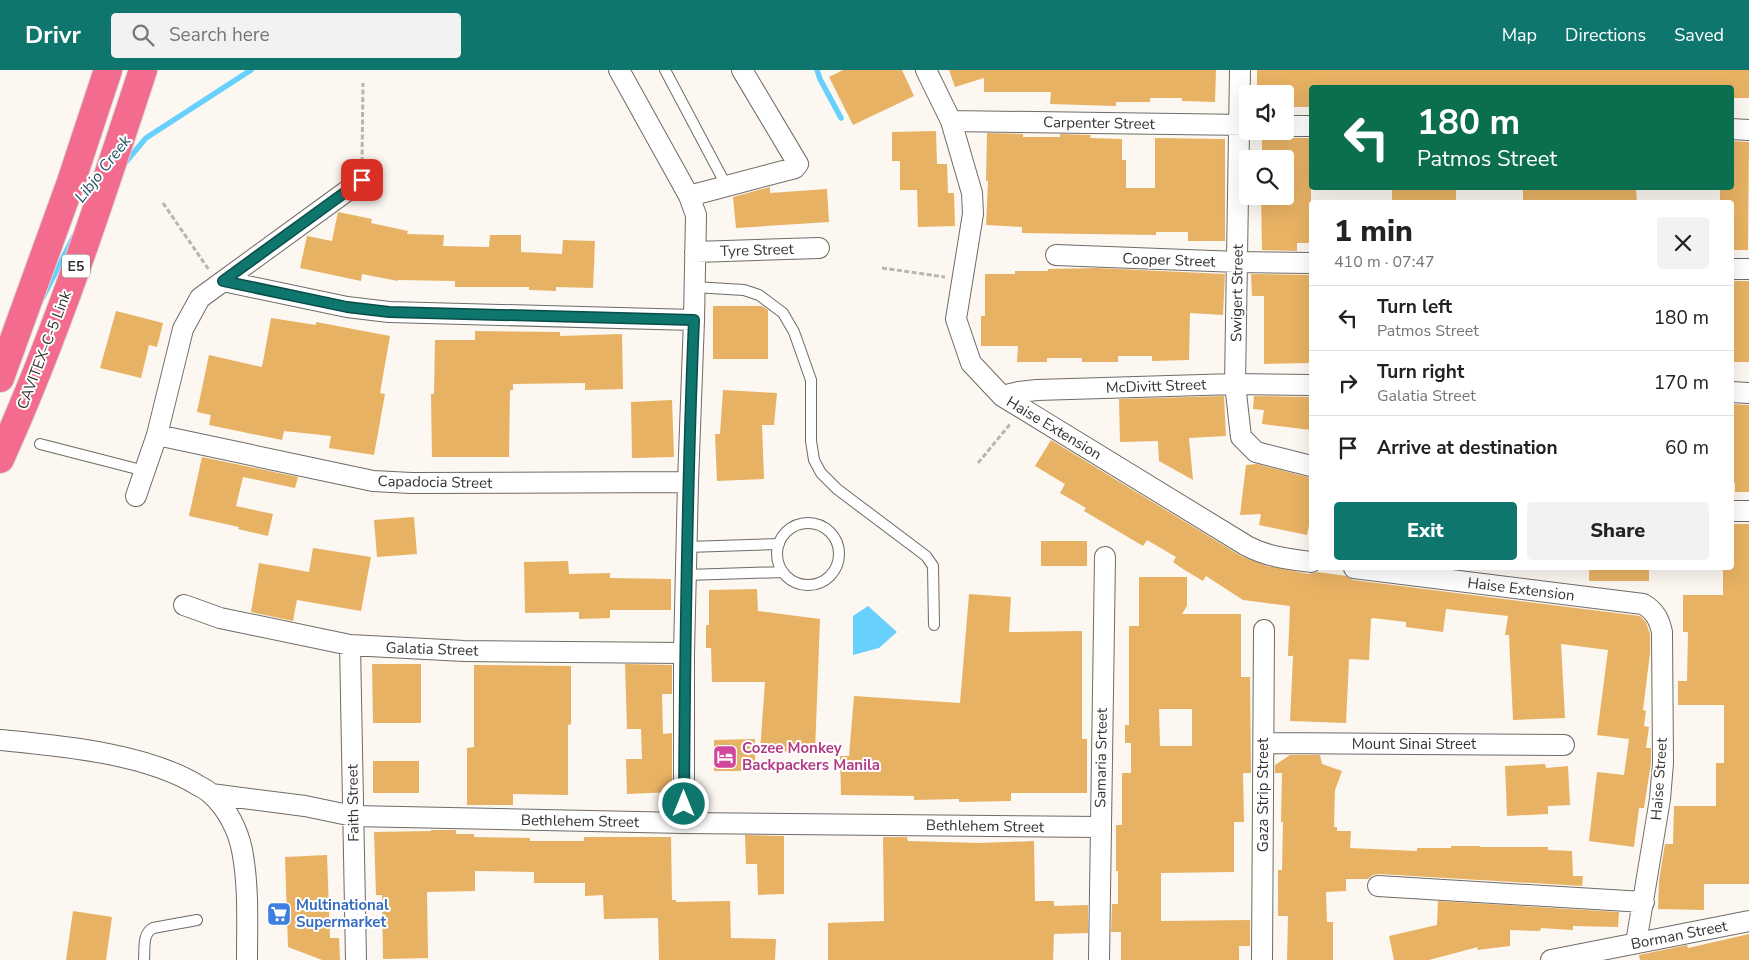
<!DOCTYPE html>
<html lang="en">
<head>
<meta charset="utf-8">
<style>
  :root { --surface:#fff; --page:#f2f2f2; --text:#222; --muted:#767676; --line:#e0e0e0; --accent:#0f766e }
  body { margin:0; font-family:"Nunito Sans",sans-serif; background:var(--page); color:var(--text); height:100vh; display:flex; flex-direction:column; font-size:19px; white-space:nowrap }
  * { box-sizing:border-box; margin:0 }
  p { font-size:16px; color:var(--muted) }
  .icon { flex:none; width:28px; height:28px; fill:none; stroke:currentColor; stroke-width:2; stroke-linecap:round; stroke-linejoin:round }
  .map { position:relative; flex:1; overflow:hidden }
  .side { position:absolute; left:1309px; top:130px; width:425px; height:370px; display:flex; flex-direction:column; background:var(--surface); border-radius:5px; box-shadow:0 5px 20px #0002 }
  .side>* { flex:none }
  .guide { position:absolute; left:1309px; top:15px; width:425px; height:105px; border-radius:5px; box-shadow:0 5px 20px #0002; background:#0b6e4f; color:#fff; overflow:hidden }
  .controls { position:absolute; left:1239px; top:15px; display:grid; gap:10px }
  .controls a { display:grid; place-items:center; width:55px; height:55px; border-radius:5px; background:var(--surface); box-shadow:0 5px 20px #0002; font-size:25px }
  .pin { position:absolute; display:grid; place-items:center; width:42px; height:42px; color:#fff; margin:-21px; border-radius:10px; box-shadow:0 2px 8px #0006 }
  .me { position:absolute; width:55px; margin:-28px; rotate:0deg; stroke-linejoin:round; filter:drop-shadow(0 0 4px #0008) }
  .turn { display:flex; align-items:center; gap:18px; height:105px; padding:0 25px; font-size:22px }
  .turn .icon { width:65px; height:65px; stroke-width:2.5 }
  .turn b { display:block; font-size:35px; line-height:42px }
  .round { display:grid; place-items:center; flex:none; width:52px; height:52px; border-radius:5px; background:var(--page) }
  .overview { display:flex; align-items:center; justify-content:space-between; height:85px; padding:0 25px }
  h1 { font-size:30px; font-weight:800; line-height:38px }
  .primary-button { display:flex; gap:10px; margin-top:auto; padding:10px 25px }
  .primary-button a { flex:1; height:58px; border-radius:5px; background:var(--accent); color:#fff; font-size:20px; font-weight:800; line-height:58px; text-align:center }
  .primary-button a+a { background:var(--page); color:var(--text) }
  ul { padding:0; list-style:none }
  li { display:flex; align-items:center; gap:15px; height:65px; padding:0 25px; border-top:1px solid var(--line) }
  li div { flex:1 }
  li b { display:block; font-size:19px }
  li em { font-style:normal }
  header { display:flex; align-items:center; gap:30px; box-sizing:border-box; height:70px; padding:0 25px; background:var(--accent); color:#fff }
  header strong { font-size:24px }
  nav { display:flex; gap:28px; margin-inline-start:auto; font-size:18px }
  .search { width:350px; height:45px; background:var(--page); display:flex; align-items:center; gap:12px; box-sizing:border-box; padding:0 18px; border-radius:5px; color:var(--muted); font-size:19px }
  .map>svg:first-child { display:block }
</style>
</head>
<body>
<header>
<strong>Drivr</strong>
<div class="search"><svg class="icon" aria-label="search" viewBox="0 0 24 24"><circle cx="10" cy="10" r="6"/><path d="M15 15l6 6"/></svg>Search here</div>
<nav><a>Map</a><a>Directions</a><a>Saved</a></nav>
</header>
<div class="map">
<svg width="1749" height="890" viewBox="0 0 1749 890">
  <rect width="100%" height="100%" fill="#fcf7f1"/>
  <path fill="#68d0fc" d="M868,536L897,562L879,578L853,585V546Z"/>
  <g fill="none" stroke-linecap="round" stroke-linejoin="round">
    <path stroke="#68d0fc" stroke-width="5.5" d="M817,0L820,9L841,48
      M125,93L146,68L251,0
      M43,227L74,166"/>
  </g>
  <path fill="#e8b264" fill-rule="evenodd" d="M843,0H902L914,26L853,55L829,7Z
    M949,0H1216L1215,32L1182,31V28H1150V32H1116V36L1050,34L1051,22H984V8L955,17Z
    M1257,0H1749V28H1731V18H1311V37H1285V24H1257Z
    M936,61L937,94H947L948,123H954L955,156L918,157L917,120H900V91H892V62Z
    M987,63L1023,64V67H1060V64L1091,65L1090,68L1122,69V90H1126V118H1155V68L1225,69V171H1188V162H1156V165L1022,163V157L986,155L988,111H986Z
    M1278,65L1285,68H1311V173H1297V181L1262,180L1261,126H1285V89H1262V66Z
    M1731,71L1749,72L1748,180H1731V132H1720V118H1731Z
    M770,117V123L827,119L829,152L736,158L733,127Z
    M1392,118H1456V132H1392Z
    M1523,118H1636L1637,132H1523Z
    M338,142L372,149L371,153L408,161L407,164L444,165L443,176L489,177L490,165H521V182L562,184L563,170L595,171L593,218L556,217V221L529,220V217H455V211L398,210V211L362,204L361,211L300,198L307,166L332,171Z
    M1097,198L1225,204L1223,245L1190,243L1189,290L1152,291V286H1118V292H1082V288H1047V292H1017L1018,276H981V246H985V204H1015V201H1048V199Z
    M1251,204L1311,205V293L1264,294V226H1252Z
    M1731,211H1749V292H1731Z
    M713,236H762L768,240V289H713Z
    M116,241L163,253L157,277L149,275L141,308L100,298Z
    M271,248L316,255V252L390,266L380,323L385,324L374,385L329,378L331,366L284,361L282,370L209,355L211,345L197,342L209,285L262,297Z
    M475,261L560,262V266L622,264L623,319L585,320V313L513,314V320H510L509,387H432L431,324H434L435,270H475Z
    M723,320L777,323L774,355H762L764,409L717,411L715,364H720Z
    M1224,326L1226,366L1189,368L1193,410L1159,391L1158,371L1120,372L1119,329Z
    M1254,326L1311,327V360L1262,354L1264,340L1253,339Z
    M672,330L674,387L632,388L631,332Z
    M1731,334L1749,335V422H1735V413H1731Z
    M1051,370L1241,486L1267,496L1309,504L1317,502L1346,506L1353,510L1640,546L1646,552L1650,564V583L1643,640L1646,641L1644,656L1649,657L1646,678H1651V693L1644,738H1639L1634,777L1589,771L1597,702L1624,705L1629,669L1597,665L1608,580L1561,574L1565,648L1513,650L1509,565H1505L1508,546L1446,539L1443,562L1406,557V552L1373,548L1371,549L1369,590L1349,589L1346,653L1290,651L1293,586H1288L1290,536L1243,530L1206,506L1203,511L1183,499L1173,492L1176,487L1147,470L1143,476L1084,441L1086,438L1060,423L1065,414L1035,396Z
    M202,387L298,407L295,418L243,407L236,436L273,444L268,466L238,459L239,457L189,446Z
    M1257,394L1311,408V446L1307,465L1259,455L1261,444L1240,445L1246,395Z
    M414,447L417,484L377,487L374,450Z
    M1731,454H1749V814H1704V840L1658,839L1659,810L1665,774H1673L1674,736H1716V693H1724V635H1678V611H1687L1688,562H1683V525H1723V498H1731Z
    M1041,471H1087V496H1041Z
    M313,478L371,487L361,541L297,530L293,551L251,542L259,493L309,502Z
    M568,491L569,504L610,503V508L671,509V540H610V548L579,549V542L525,543L524,492Z
    M1589,498H1649V511H1589Z
    M1139,507H1187V536L1182,544H1241V607H1250L1251,703H1243L1244,752H1234V802L1161,803V851L1250,850V876H1239V890H1121V862H1111L1112,834H1118V801H1116V755H1122V703H1131V673H1125V655H1129V556H1139ZM1159,639H1192V676H1160Z
    M757,519L758,541L820,549L815,682L760,681L765,612H712L711,578H706V555H709V520Z
    M969,524L1011,527L1009,562L1082,561V669H1087V723H1011V731L959,732V729L914,730V726L841,725L840,686H849L854,626L960,633Z
    M372,594H421V653H373Z
    M625,594L672,595V624H662L663,664L672,663V722L627,724L626,689H642L641,659H627Z
    M474,595L571,596V654L568,655V725L513,724V735H467V678L474,677Z
    M755,669V701H714V670Z
    M1290,685H1320L1322,694L1342,701L1335,720L1334,757H1337V761H1351L1350,778L1417,781V778H1451V776H1480V777H1548V780L1572,781L1573,806H1583L1582,816L1379,804L1373,805L1368,809H1346V821L1326,822L1327,852H1333V890H1287L1288,846H1278V800H1282L1283,752H1281L1282,703H1275V695Z
    M373,691H419V723H373Z
    M1545,694L1546,698L1568,696L1570,735L1548,736V744L1507,746L1505,696Z
    M431,760H456V764H474V767L530,768V771H584V767H671L672,830H676V832L730,831L731,868L776,869L775,890H659L658,848L604,849L603,825L585,826V813H534V802L475,801V821L427,822L428,888L383,889L382,825H376L374,762L431,761Z
    M745,765L784,766V824L758,825L757,794H746Z
    M883,767H907L908,771L981,773L1034,771L1035,831H1054V836L1088,835V863L1054,864L1053,890H828V853L884,851Z
    M327,785L330,868H339L340,890H322L288,877L285,787Z
    M1438,831L1619,842L1618,857L1573,856V860L1541,858L1540,861L1510,860V876L1477,880L1478,877L1429,890H1394L1389,866L1437,855Z
    M73,841L112,847L106,890H66Z
    M1749,864V890H1640L1639,885L1687,875L1688,878Z"/>
  <g fill="none" stroke-linecap="round" stroke-linejoin="round">
    <defs>
      <path id="service" d="M665,0L726,115
        M694,217L744,220L759,225L783,243L794,262L811,310V371L814,390L821,403L837,419L926,486L933,496L934,555
        M40,374L145,401
        M777 484a31 31 0 1 1 62 0a31 31 0 1 1-62 0Z
        M687,477L779,474
        M686,505L783,502
        M144,890C145,879 142,864 153,858L197,850"/>
      <path id="minor" d="M619,0L689,126L696,145L694,250L688,412L684,583V753
        M926,0L951,51L972,123L973,144L956,249L971,293L1002,326L1247,476C1268,487 1288,489 1311,492
        M1240,0L1235,314L1241,367L1256,382L1311,396
        M951,51L1248,55
        M1285,56H1311
        M1731,59L1749,60
        M689,126L795,98L798,94L742,0
        M695,182L819,178
        M1056,185L1238,192L1311,193
        M1731,199H1749
        M223,211L347,237L389,242L694,250
        M1731,322L1749,323
        M1002,326L1019,322L1037,320L1235,314L1311,315
        M157,365L373,411L411,413L688,412
        M136,426L157,365L183,259L200,228L362,110
        M1731,441H1749
        M1354,498L1643,534C1655,541 1659,549 1662,562L1663,693L1660,729L1636,873
        M184,535L220,548L350,575L464,581L684,583
        M350,575L356,890
        M0,670C61,676 146,683 199,716C203,718 208,721 211,724C227,738 238,760 242,780C249,816 247,854 247,890
        M1264,673L1564,675
        M211,724L305,736L353,746L684,753L1100,757
        M1378,816L1644,832
        M1099,890L1105,487
        M1262,890L1264,560
        M1551,890L1749,851"/>
      <path id="motorway" d="M0,308L71,112L108,0
        M0,389C57,263 100,131 143,0"/>
    </defs>
    <use href="#service" stroke="#6f6b66" stroke-width="12"/>
    <use href="#minor" stroke="#6f6b66" stroke-width="22"/>
    <use href="#motorway" stroke="#d7d6d6" stroke-width="30"/>
    <path stroke="#b9b5b0" stroke-width="3" stroke-dasharray="5 2.5" stroke-linecap="butt" d="M362,92L363,13
      M163,133L209,200
      M882,198L945,207
      M978,393L1011,353"/>
    <use href="#service" stroke="#fff" stroke-width="10"/>
    <use href="#minor" stroke="#fff" stroke-width="20"/>
    <use href="#motorway" stroke="#f36c8e" stroke-width="28"/>
  </g>
  <g fill="none" stroke-linecap="round" stroke-linejoin="round">
    <defs>
      <path id="route" d="M362,110L223,211L347,237L389,242L694,250C687,412 685,573 684,734"/>
    </defs>
    <use href="#route" stroke="#0a4d48" stroke-width="12"/>
    <use href="#route" stroke="#0f766e" stroke-width="9"/>
  </g>
  <defs>
    <symbol id="hotel-square" viewBox="-11 -11 22 22"><rect x="-9" y="-9" width="18" height="18" rx="4" fill="#d1479c" stroke="#fff"/><path d="M-6-4.5h1.5V1H6V5H4.5V3h-9V5H-6ZM-4 0a1.8 1.8 0 1 1 3.6 0ZM.5 0V-2.5h3Q6-2.5 6 0Z" fill="#fff"/></symbol>
    <symbol id="supermarket-square" viewBox="-11 -11 22 22"><rect x="-9" y="-9" width="18" height="18" rx="4" fill="#3f7fe0" stroke="#fff"/><path d="M-6-5.5h2.5l.6 2H6L4.5 2H-2.5L-4.4-4H-6ZM-1.5 3.2a1.3 1.3 0 1 0 .1 0ZM3 3.2a1.3 1.3 0 1 0 .1 0Z" fill="#fff"/></symbol>
  </defs>
  <g fill-rule="evenodd">
    <use href="#hotel-square" x="711" y="673" width="28" height="28"/>
    <use href="#supermarket-square" x="265" y="830" width="28" height="28"/>
  </g>
  <g text-anchor="middle" dominant-baseline="central" stroke-width="4" stroke-linejoin="round" paint-order="stroke">
    <rect fill="#fff" stroke="#727170" stroke-width="1" x="62" y="184.5" width="28" height="23" rx="4"/>
    <g font-size="14" font-weight="bold" fill="#363432">
      <text x="76" y="196">E5</text>
    </g>
    <g font-size="15" fill="#363432" stroke="#fff">
      <text transform="translate(1099 53) rotate(1)">Carpenter Street</text>
      <text transform="translate(757 180) rotate(-2)">Tyre Street</text>
      <text transform="translate(1169 190) rotate(2)">Cooper Street</text>
      <text transform="translate(1237 223) rotate(-89)">Swigert Street</text>
      <text transform="translate(44 280) rotate(-69)">CAVITEX–C-5 Link</text>
      <text transform="translate(1156 316) rotate(-2)">McDivitt Street</text>
      <text transform="translate(1054 358) rotate(31)">Haise Extension</text>
      <text transform="translate(435 412) rotate(1)">Capadocia Street</text>
      <text transform="translate(1521 519) rotate(7)">Haise Extension</text>
      <text transform="translate(432 579) rotate(2)">Galatia Street</text>
      <text x="1414" y="674">Mount Sinai Street</text>
      <text transform="translate(1101 688) rotate(-89)">Samaria Srteet</text>
      <text transform="translate(1659 709) rotate(-86)">Haise Street</text>
      <text transform="translate(1263 725) rotate(-90)">Gaza Strip Street</text>
      <text transform="translate(353 733) rotate(-91)">Faith Street</text>
      <text transform="translate(580 751) rotate(1)">Bethlehem Street</text>
      <text transform="translate(985 756) rotate(1)">Bethlehem Street</text>
      <text transform="translate(1679 865) rotate(-11)">Borman Street</text>
    </g>
    <g font-size="15" font-weight="bold" fill="#b23c85" stroke="#fff" text-anchor="start">
      <text x="742" y="678">Cozee Monkey<tspan x="742" dy="17">Backpackers Manila</tspan></text>
    </g>
    <g font-size="15" font-weight="bold" fill="#366cbe" stroke="#fff" text-anchor="start">
      <text x="296" y="835">Multinational<tspan x="296" dy="17">Supermarket</tspan></text>
    </g>
    <g font-size="16" font-style="italic" fill="#285467" stroke="#fff">
      <text transform="translate(103 99) rotate(-52)">Libjo Creek</text>
    </g>
  </g>
</svg>
<div class="controls">
<a><svg class="icon" aria-label="sound" viewBox="0 0 24 24"><path d="M4 9h4l5-4v14l-5-4H4zM17 9q2 3 0 6"/></svg></a>
<a><svg class="icon" aria-label="search" viewBox="0 0 24 24"><circle cx="10" cy="10" r="6"/><path d="M15 15l6 6"/></svg></a>
</div>
<div class="pin" style="left:362px;top:110px;background:#d93025"><svg class="icon" aria-label="arrive" viewBox="0 0 24 24"><path d="M6 21V4h12l-3 4 3 4H6"/></svg></div>
<svg class="me" style="left:684px;top:734px" viewBox="-20 -20 40 40"><circle r="17" fill="#0f766e" stroke="#fff" stroke-width="3"/><path d="M0-11L8 9 0 5-8 9z" fill="#fff"/></svg>
<div class="guide">
<div class="turn"><svg class="icon" aria-label="left" viewBox="0 0 24 24"><path d="M17 20v-9H6M10 6l-5 5 5 5"/></svg><div><b>180 m</b>Patmos Street</div></div>
</div>
<section class="side">
<div class="overview"><div><h1>1 min</h1><p>410 m · 07:47</p></div><a class="round"><svg class="icon" aria-label="close" viewBox="0 0 24 24"><path d="M6 6l12 12M18 6L6 18"/></svg></a></div>
<ul>
<li><svg class="icon" aria-label="left" viewBox="0 0 24 24"><path d="M17 20v-9H6M10 6l-5 5 5 5"/></svg><div><b>Turn left</b><p>Patmos Street</p></div><em>180 m</em></li>
<li><svg class="icon" aria-label="right" viewBox="0 0 24 24"><path d="M7 20v-9h11M14 6l5 5-5 5"/></svg><div><b>Turn right</b><p>Galatia Street</p></div><em>170 m</em></li>
<li><svg class="icon" aria-label="arrive" viewBox="0 0 24 24"><path d="M6 21V4h12l-3 4 3 4H6"/></svg><div><b>Arrive at destination</b></div><em>60 m</em></li>
</ul>
<div class="primary-button"><a>Exit</a><a>Share</a></div>
</section>
</div>
</body>
</html>
